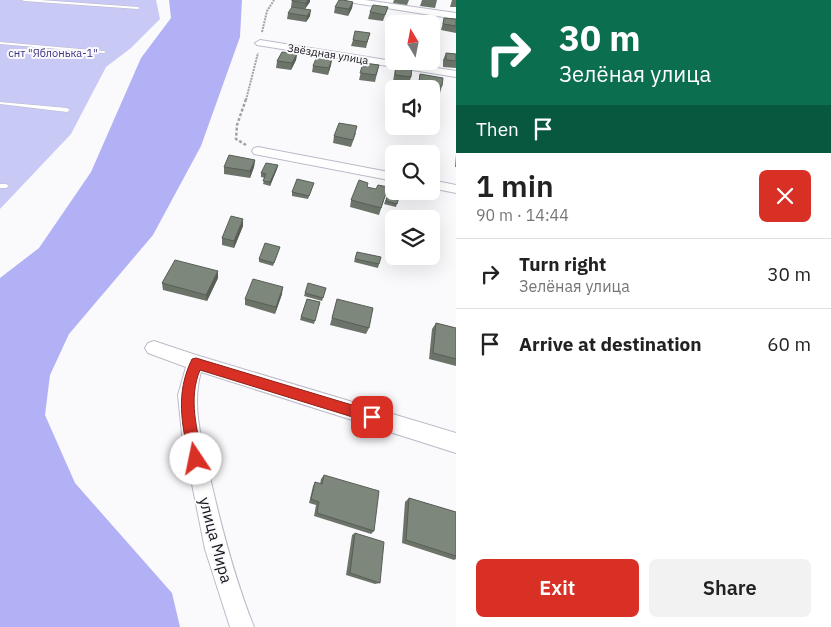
<!DOCTYPE html>
<html lang="en">
<head>
<meta charset="utf-8">
<style>
  :root { --surface:#fff; --page:#f2f2f2; --text:#222; --muted:#767676; --line:#e0e0e0; --accent:#d93025 }
  body { margin:0; font-family:"IBM Plex Sans",sans-serif; background:var(--page); color:var(--text); height:100vh; display:flex; flex-direction:column; font-size:19px; white-space:nowrap }
  * { box-sizing:border-box; margin:0 }
  p { font-size:16px; color:var(--muted) }
  .icon { flex:none; width:28px; height:28px; fill:none; stroke:currentColor; stroke-width:2; stroke-linecap:round; stroke-linejoin:round }
  .map { position:relative; flex:1; overflow:hidden }
  .sheet { display:flex; flex-direction:column; background:var(--surface); width:375px }
  .sheet>* { flex:none }
  .guide { background:#0b6e4f; color:#fff; overflow:hidden }
  .needle { width:32px; rotate:350deg }
  .buttons { position:absolute; left:385px; top:15px; display:grid; gap:10px }
  .buttons a { display:grid; place-items:center; width:55px; height:55px; border-radius:8px; background:var(--surface); box-shadow:0 5px 20px #0002; font-size:25px }
  .pin { position:absolute; display:grid; place-items:center; width:42px; height:42px; color:#fff; margin:-21px; border-radius:10px; box-shadow:0 2px 8px #0006 }
  .me { position:absolute; width:55px; margin:-28px; rotate:349deg; stroke-linejoin:round; filter:drop-shadow(0 0 4px #0008) }
  .turn { display:flex; align-items:center; gap:18px; height:105px; padding:0 20px; font-size:22px }
  .turn .icon { width:65px; height:65px; stroke-width:2.5 }
  .turn b { display:block; font-size:35px; line-height:42px }
  .then { display:flex; align-items:center; height:48px; padding:0 20px; background:#0003; gap:10px; font-size:19px }
  .round { display:grid; place-items:center; flex:none; width:52px; height:52px; border-radius:8px; background:var(--page) }
  .overview { display:flex; align-items:center; justify-content:space-between; height:85px; padding:0 20px }
  h1 { font-size:30px; font-weight:600; line-height:38px }
  .primary-button { display:flex; gap:10px; margin-top:auto; padding:10px 20px }
  .primary-button a { flex:1; height:58px; border-radius:8px; background:var(--accent); color:#fff; font-size:20px; font-weight:600; line-height:58px; text-align:center }
  .primary-button a+a { background:var(--page); color:var(--text) }
  ul { padding:0; list-style:none }
  li { display:flex; align-items:center; gap:15px; height:70px; padding:0 20px; border-top:1px solid var(--line) }
  li div { flex:1 }
  li b { display:block; font-size:19px }
  li em { font-style:normal }
  main { display:flex; flex:1; min-height:0 }
  .map>svg:first-child { display:block }
</style>
</head>
<body>
<main>
<div class="map">
<svg width="456" height="627" viewBox="0 0 456 627">
  <rect width="100%" height="100%" fill="#fafafd"/>
  <path fill="#c9c9f6" d="M0,0H156L160,19L131,48L106,67L71,134L0,209Z"/>
  <path fill="#b3b1f6" d="M169,0H242L240,37L201,146L153,235L69,334L50,375L45,415L75,483L172,593L180,627H0V278L39,248L91,172L141,58L171,18Z"/>
  <g fill="none" stroke-linecap="round" stroke-linejoin="round">
    <defs>
      <path id="service" d="M22,0H40L138,7L140,8L138,9L24,1Z
        M0,42L104,51L106,52L104,53L0,44Z
        M0,102L67,108L70,110L67,112L0,104Z
        M0,184H6L9,186L6,188H0Z"/>
      <path id="minor" d="M344,0H365L456,13V19L348,2Z
        M260,40L456,71V77L257,45L255,43Z
        M258,147L394,173V181L254,154L252,151L254,148Z
        M431,180L456,185V193L431,188Z
        M154,341L196,355L456,433V453L201,372C191,405 202,441 209,473C221,526 234,577 254,627H230L205,549L182,434L178,395L186,367L148,353L145,348L148,343Z"/>
    </defs>
    <use href="#service" stroke="#bbbbca" stroke-width="1"/>
    <use href="#minor" stroke="#bbbbca" stroke-width="2"/>
    <path stroke="#a2a2a6" stroke-width="2" stroke-dasharray="2 1" stroke-linecap="butt" d="M262,32L267,11L274,0
      M246,100L258,53"/>
    <path stroke="#a2a2a6" stroke-width="2.5" stroke-dasharray="3 2" stroke-linecap="butt" d="M246,145L236,139L237,125L246,99"/>
    <use href="#service" fill="#fff" fill-rule="evenodd"/>
    <use href="#minor" fill="#fff" fill-rule="evenodd"/>
  </g>
  <path fill="#6c746a" d="M292,0H310L305,9L291,7Z
    M394,0H409L407,5L393,3Z
    M422,0H437L435,8L420,6Z
    M452,0H456V7H450Z
    M353,2L352,8L348,16L334,13L335,7Z
    M388,7L383,21L368,19L370,12Z
    M288,13L310,16L306,22L287,19Z
    M444,18L456,19V33L441,30Z
    M370,33L366,48L351,46L353,40Z
    M394,45V60H390Z
    M446,53L456,54V68L443,67V60Z
    M297,54L296,60L291,70L276,68L277,61Z
    M332,58L331,65L328,75L312,72L313,66Z
    M363,63L379,65L375,82L359,80Z
    M396,64L411,77L409,84L393,81Z
    M420,74L442,86L440,93L431,91V89H417Z
    M390,105H394V122L386,121Z
    M356,133L351,147L333,143L334,136Z
    M456,154V167H455Z
    M255,160L254,167L250,178L224,174V167Z
    M278,165L277,169L270,186L263,184L265,178L261,177V173Z
    M313,186L308,199L292,196V192Z
    M388,187L379,215L350,207L351,200L376,189Z
    M388,194L399,197L396,207L384,204Z
    M243,226L234,248L222,245V238Z
    M279,250L273,266L259,262V259Z
    M357,252L379,264L378,268L354,262Z
    M218,271V278L207,301L163,290L162,283Z
    M326,288L322,301L304,296L305,293Z
    M282,294L275,314L245,305V299Z
    M307,299L320,302L314,324L300,320Z
    M337,299L369,328L366,334L330,325Z
    M436,323L456,328V366L429,359L432,329Z
    M324,475L374,531L371,534L314,516L316,505L309,503L313,486L315,482L320,484L321,479Z
    M409,498L456,512V559L454,560L402,543L405,502Z
    M355,533L380,583L375,584L346,575L352,535Z"/>
  <path fill="#585e56" d="M308,0H310V2L305,9L306,3Z
    M353,2L352,8L348,16L349,9Z
    M311,10L310,16L306,22L307,16Z
    M297,54L296,60L291,70L292,63Z
    M332,58L331,65L328,75L329,68Z
    M255,160L254,167L250,178V171Z
    M278,165L277,169L270,186V182Z
    M243,219V226L234,248V241Z
    M218,271V278L207,301L206,295Z
    M283,287L282,294L275,314L276,307Z"/>
  <path fill="#7d877b" stroke="#585e56" d="M292,0H308L306,3L292,1Z
    M339,0H343L353,2L349,9L335,7Z
    M373,5L388,7L385,15L370,12Z
    M292,7L311,10L307,16L288,13Z
    M444,18L456,19V26L443,24Z
    M355,31L370,33L367,42L353,40Z
    M282,52L297,54L292,63L277,61Z
    M446,53L456,54V61L446,60Z
    M317,56L332,58L329,68L313,66Z
    M363,63L379,65L376,75L360,73Z
    M396,64L412,67L411,77L395,75Z
    M420,74L443,78L442,86L419,82Z
    M390,105H394V115L388,114Z
    M339,123L357,126L353,140L334,136Z
    M229,155L255,160L250,171L224,167Z
    M266,163L278,165L270,182L263,181L266,174L261,173Z
    M297,179L314,183L309,196L292,192Z
    M359,180L368,183L367,187L376,189L378,185L388,187L381,208L351,200Z
    M388,194L399,197L397,204L386,201Z
    M231,216L243,219L234,241L222,238Z
    M265,243L280,247L274,263L259,259Z
    M357,252L381,257L379,264L355,259Z
    M175,260L218,271L206,295L162,283Z
    M253,279L283,287L276,307L245,299Z
    M308,283L326,288L323,298L305,293Z
    M307,299L320,302L315,321L301,317Z
    M337,299L373,308L369,328L332,318Z
    M436,323L456,328V359L433,353Z
    M324,475L379,491L374,531L317,513L319,502L311,499L315,482L322,484Z
    M409,498L456,512V556L406,540Z
    M355,533L384,542L380,583L350,573Z"/>
  <path fill="#d93025" stroke="#8d1f18" d="M196,358L372,411L376,413L378,417L376,422L372,423L200,370C188,399 197,429 203,459L201,464L196,466L191,464L189,459C182,423 175,394 192,359Z"/>
  <g text-anchor="middle" dominant-baseline="central" stroke-width="4" stroke-linejoin="round" paint-order="stroke">
    <g font-size="11" fill="#3e3482" stroke="#fafafd">
      <text x="53" y="53">снт "Яблонька-1"</text>
    </g>
    <g font-size="11" fill="#15151b" stroke="#fafafd">
      <text transform="translate(328 54) rotate(9)">Звёздная улица</text>
    </g>
    <g font-size="16" fill="#15151b" stroke="#fafafd">
      <text transform="translate(216 540) rotate(75)">улица Мира</text>
    </g>
  </g>
</svg>
<div class="buttons">
<a><svg class="needle" viewBox="-14 -14 28 28"><path d="M0-13l5 13h-10z" fill="#e53935"/><path d="M0 13l5-13h-10z" fill="#767676"/></svg></a>
<a><svg class="icon" aria-label="sound" viewBox="0 0 24 24"><path d="M4 9h4l5-4v14l-5-4H4zM17 9q2 3 0 6"/></svg></a>
<a><svg class="icon" aria-label="search" viewBox="0 0 24 24"><circle cx="10" cy="10" r="6"/><path d="M15 15l6 6"/></svg></a>
<a><svg class="icon" aria-label="layers" viewBox="0 0 24 24"><path d="M12 4l9 5-9 5-9-5zM3 14l9 5 9-5"/></svg></a>
</div>
<div class="pin" style="left:372px;top:417px;background:#d93025"><svg class="icon" aria-label="arrive" viewBox="0 0 24 24"><path d="M6 21V4h12l-3 4 3 4H6"/></svg></div>
<svg class="me" style="left:196px;top:459px" viewBox="-20 -20 40 40"><circle r="19" fill="#fff"/><path d="M0-13L10 11 0 6-10 11z" fill="#d93025"/></svg>
</div>
<section class="sheet">
<div class="guide">
<div class="turn"><svg class="icon" aria-label="right" viewBox="0 0 24 24"><path d="M7 20v-9h11M14 6l5 5-5 5"/></svg><div><b>30 m</b>Зелёная улица</div></div>
<div class="then">Then<svg class="icon" aria-label="arrive" viewBox="0 0 24 24"><path d="M6 21V4h12l-3 4 3 4H6"/></svg></div>
</div>
<div class="overview"><div><h1>1 min</h1><p>90 m · 14:44</p></div><a class="round" style="background:#d93025;color:#fff"><svg class="icon" aria-label="close" viewBox="0 0 24 24"><path d="M6 6l12 12M18 6L6 18"/></svg></a></div>
<ul>
<li><svg class="icon" aria-label="right" viewBox="0 0 24 24"><path d="M7 20v-9h11M14 6l5 5-5 5"/></svg><div><b>Turn right</b><p>Зелёная улица</p></div><em>30 m</em></li>
<li><svg class="icon" aria-label="arrive" viewBox="0 0 24 24"><path d="M6 21V4h12l-3 4 3 4H6"/></svg><div><b>Arrive at destination</b></div><em>60 m</em></li>
</ul>
<div class="primary-button"><a>Exit</a><a>Share</a></div>
</section>
</main>
</body>
</html>
